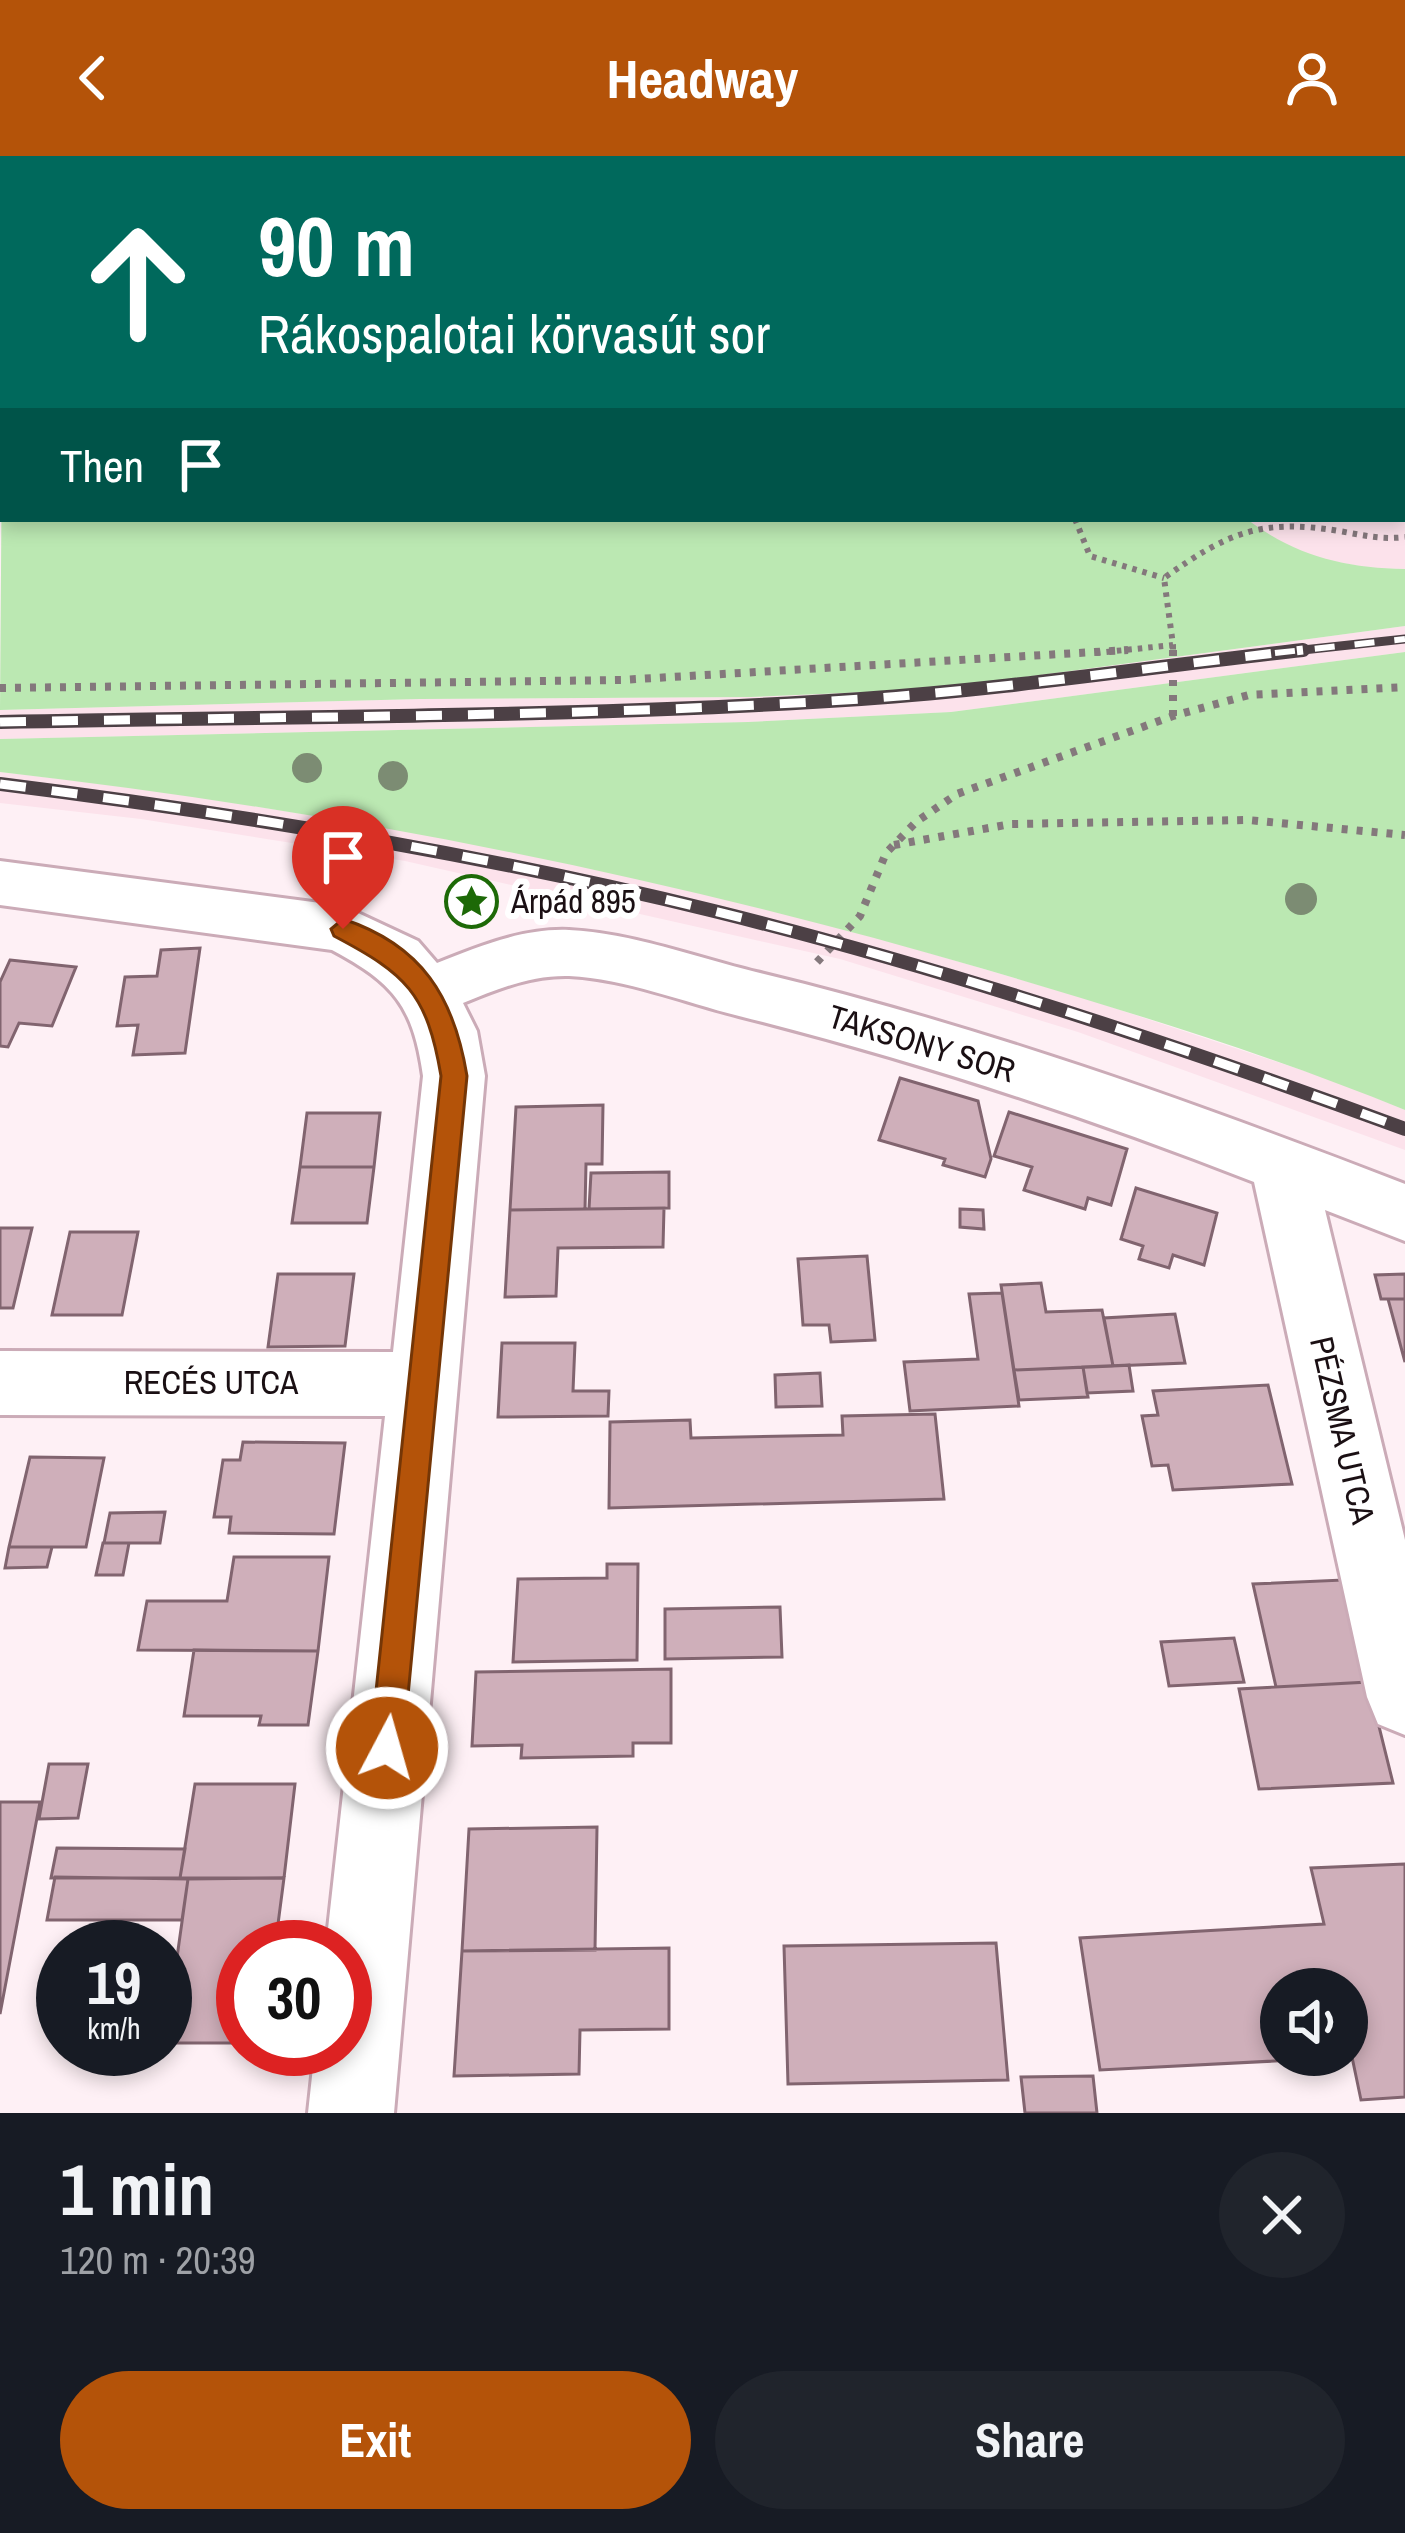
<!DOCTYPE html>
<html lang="en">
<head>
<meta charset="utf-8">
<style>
  :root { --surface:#171b24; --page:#20242c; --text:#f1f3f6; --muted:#9ea1a6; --accent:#b45309 }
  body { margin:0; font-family:"Archivo Narrow",sans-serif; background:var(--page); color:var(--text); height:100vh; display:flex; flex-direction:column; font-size:45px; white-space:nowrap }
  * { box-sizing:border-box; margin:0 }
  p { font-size:39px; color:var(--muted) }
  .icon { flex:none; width:66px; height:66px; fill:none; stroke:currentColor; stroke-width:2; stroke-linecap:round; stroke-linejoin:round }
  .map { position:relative; height:1957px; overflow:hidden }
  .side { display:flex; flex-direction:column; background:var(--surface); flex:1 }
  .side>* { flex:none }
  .top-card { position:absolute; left:0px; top:0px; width:1407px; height:366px; box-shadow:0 6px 18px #0003; background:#00695c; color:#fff; overflow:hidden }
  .fabs { position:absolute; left:1260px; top:1812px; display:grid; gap:24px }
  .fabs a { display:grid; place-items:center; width:108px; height:108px; border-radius:50%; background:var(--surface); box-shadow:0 6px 18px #0003; font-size:60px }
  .speed { position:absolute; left:36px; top:1764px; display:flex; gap:24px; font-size:60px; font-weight:700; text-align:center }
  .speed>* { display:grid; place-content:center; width:156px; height:156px; border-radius:50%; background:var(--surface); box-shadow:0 6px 18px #0003; line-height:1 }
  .speed small { font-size:30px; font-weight:400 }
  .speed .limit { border:18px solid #d22; background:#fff; color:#111 }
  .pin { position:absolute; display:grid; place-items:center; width:102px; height:102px; color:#fff; margin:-123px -51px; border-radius:50% 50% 50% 0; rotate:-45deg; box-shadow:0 0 12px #0007 }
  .pin .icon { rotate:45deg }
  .me { position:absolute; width:132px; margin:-66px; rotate:6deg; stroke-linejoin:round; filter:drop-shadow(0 0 9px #0008) }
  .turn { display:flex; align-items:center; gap:42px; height:252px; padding:0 60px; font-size:54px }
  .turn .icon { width:156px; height:156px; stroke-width:2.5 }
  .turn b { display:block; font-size:84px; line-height:102px }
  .then { display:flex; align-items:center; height:114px; padding:0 60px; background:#0003; gap:24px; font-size:45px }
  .round { display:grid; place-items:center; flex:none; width:126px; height:126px; border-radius:63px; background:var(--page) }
  .summary { display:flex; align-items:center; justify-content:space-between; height:204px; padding:0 60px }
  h1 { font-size:72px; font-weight:800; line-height:90px }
  .cta { display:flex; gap:24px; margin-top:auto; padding:24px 60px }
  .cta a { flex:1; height:138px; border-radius:72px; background:var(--accent); color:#fff; font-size:48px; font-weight:800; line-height:138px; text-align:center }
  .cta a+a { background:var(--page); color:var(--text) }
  header { display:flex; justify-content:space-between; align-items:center; height:156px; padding:0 60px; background:var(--accent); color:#fff; font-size:54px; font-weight:800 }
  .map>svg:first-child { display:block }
</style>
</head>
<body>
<header><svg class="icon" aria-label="back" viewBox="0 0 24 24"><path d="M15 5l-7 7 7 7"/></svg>Headway<svg class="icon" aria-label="person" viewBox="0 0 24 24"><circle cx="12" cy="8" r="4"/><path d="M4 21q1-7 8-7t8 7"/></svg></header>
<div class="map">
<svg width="1405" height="1957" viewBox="0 0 1405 1957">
  <rect width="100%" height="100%" fill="#fef0f5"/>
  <path fill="#fce2eb" d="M981,0L1405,3V413L1371,412L1314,402L1278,387L1247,363H1404V3Z
    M1405,470V496L951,556L748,566L0,583V554L420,543L751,541L937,533Z
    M0,616L157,634L425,678L626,718L854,775L1090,844L1338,926L1405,954V994L1078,876L840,803L405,705L141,663L0,647Z"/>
  <path fill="#bbe8b2" d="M282,0H981L983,3H277Z
    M3,139V363H1247C1295,400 1345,412 1405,413V470L937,533L751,541L420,543L0,554Z
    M1405,496V954C1269,898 1126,855 984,813C662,719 334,654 0,616V583L748,566L951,556Z"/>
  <path fill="#cfafba" stroke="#81646f" stroke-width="3" fill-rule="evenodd" d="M200,792L185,897L133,899L138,869L117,870L125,821L157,820L161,794Z
    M10,804L76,811L52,870L19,867L8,891L0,890V826Z
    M900,922L978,945L991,1003L985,1021L943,1009L945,1003L879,984Z
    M603,949L602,1008H586L585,1053L510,1054L516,951Z
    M1009,956L1127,993L1111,1049L1088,1042L1085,1053L1024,1034L1032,1011L994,1000Z
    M307,957H380L374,1011H300Z
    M300,1011H374L367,1067H292Z
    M669,1016V1052L589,1053L591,1017Z
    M1136,1032L1217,1057L1204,1109L1173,1099L1169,1112L1139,1103L1143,1090L1121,1083Z
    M664,1052L663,1091L558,1092L556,1140L505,1141L510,1054Z
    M960,1053L983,1054L984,1073L960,1071Z
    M0,1072H32L13,1152H0Z
    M70,1076H138L122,1159H52Z
    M867,1100L875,1184L831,1186L829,1169H803L798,1103Z
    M278,1118H354L345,1190L268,1191Z
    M1405,1118V1143H1381L1375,1119Z
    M1041,1127L1046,1156L1102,1154L1113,1210L1014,1214L1001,1129Z
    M1002,1137L1019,1250L910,1255L904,1206L978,1203L969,1138Z
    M1388,1143H1405V1206Z
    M1175,1158L1185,1207L1113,1210L1104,1162Z
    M502,1187H575L573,1235H609L608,1260L498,1261Z
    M1129,1209L1133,1235L1087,1237L1083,1211Z
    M1083,1211L1088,1241L1019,1244L1014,1214Z
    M820,1217L822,1250L776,1251L775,1219Z
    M1268,1229L1292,1328L1173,1334L1168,1309L1152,1310L1142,1260L1158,1259L1153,1235Z
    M935,1258L944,1343L609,1352L610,1266L690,1264L691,1282L843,1279L842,1260Z
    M243,1286L345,1287L334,1378L229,1377L231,1361H214L223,1304H240Z
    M30,1301L104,1302L86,1391H9Z
    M165,1356L160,1387H104L110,1357Z
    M103,1387H129L123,1419H96Z
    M9,1391H52L47,1411L5,1412Z
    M234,1401H329L318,1495L138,1494L147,1445H227Z
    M607,1408H638L637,1504L513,1506L518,1423L607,1422Z
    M1343,1424L1368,1526L1276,1531L1253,1428Z
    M780,1451L782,1501L665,1503V1453Z
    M1234,1482L1244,1526L1169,1530L1161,1486Z
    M194,1494L318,1495L308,1569H259L261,1560H184Z
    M671,1513V1587H633V1600L521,1602L522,1589L472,1590L476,1516Z
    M1368,1526L1393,1627L1259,1633L1239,1533Z
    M49,1608H88L78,1662L39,1663Z
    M195,1628H295L284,1722H180Z
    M0,1646H40L0,1858Z
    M597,1671L595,1794L462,1795L469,1673Z
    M57,1692L185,1693L180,1722H51Z
    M1405,1708V1941L1361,1944L1352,1901L1100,1914L1080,1782L1324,1768L1311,1712ZM1281,1833H1347V1899H1281Z
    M55,1721L188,1723L182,1764H47Z
    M284,1722L275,1791H243V1887H165L188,1723Z
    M996,1787L1008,1924L788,1928L784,1790Z
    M669,1792V1873L580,1874L579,1918L454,1920L462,1795Z
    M1093,1920L1097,1957H1025L1021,1921Z"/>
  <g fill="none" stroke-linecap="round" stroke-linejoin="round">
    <defs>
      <path id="minor" d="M0,32H3L0,57Z
        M0,705L343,750L418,785L437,807C479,790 524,772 569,774C632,777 695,801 756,816C978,869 1193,946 1405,1028V1085L1325,1054L1405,1384V1579L1378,1568L1367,1541L1254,1026C1085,960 914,904 739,860C683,846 626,823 569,820C531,819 498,833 463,847L477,875L485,920L394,1957H308L315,1893H345V1791H326L385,1260L0,1259V1195L393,1196L423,920C413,850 394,827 332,794L0,749Z"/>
    </defs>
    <use href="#minor" stroke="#cbabb7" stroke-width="6"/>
    <path stroke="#84787c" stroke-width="6" stroke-dasharray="4.5 6" stroke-linecap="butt" d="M1075,363L1090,400L1164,422
      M1173,489V497
      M1096,497L1173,489L1164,422C1227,377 1261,362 1339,375C1362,379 1382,384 1405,381"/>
    <path stroke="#84787c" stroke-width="8" stroke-dasharray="6 9" stroke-linecap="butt" d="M1173,494V560
      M0,532L621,524L1128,494
      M894,689L1011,668L1248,664L1405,679
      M817,806L860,760L886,697L916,666L957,638L1173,560L1249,539L1405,531"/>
    <use href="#minor" fill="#fff" fill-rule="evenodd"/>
    <defs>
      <path id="rail-far1" d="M1327,0L1331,3
        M209,3L214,0
        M232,3L238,0
        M1275,497L1405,483"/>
      <path id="rail" d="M0,566C287,560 575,562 861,543C1009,533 1156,510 1303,494
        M0,628C240,658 478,697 714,755C949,813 1178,889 1405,973"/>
    </defs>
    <use href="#rail-far1" stroke="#4c4045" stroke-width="9"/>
    <use href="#rail" stroke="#4c4045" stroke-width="14"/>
    <use href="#rail-far1" stroke="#fff" stroke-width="6" stroke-dasharray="20" stroke-linecap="butt"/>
    <use href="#rail" stroke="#fff" stroke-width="9" stroke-dasharray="26" stroke-linecap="butt"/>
  </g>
  <g fill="#7c8c73">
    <circle cx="307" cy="612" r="15"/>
    <circle cx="393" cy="620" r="15"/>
    <circle cx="1301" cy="743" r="16"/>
  </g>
  <path fill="#b45309" stroke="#753606" stroke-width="3" d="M343,763C422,789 454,841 467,920L403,1592L399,1604L387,1609L375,1604L370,1592L441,920C427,837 406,818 334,780L331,773Z"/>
  <defs>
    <symbol id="sight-ring" viewBox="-11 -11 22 22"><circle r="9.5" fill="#fff" stroke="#1d6907" stroke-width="1.5"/><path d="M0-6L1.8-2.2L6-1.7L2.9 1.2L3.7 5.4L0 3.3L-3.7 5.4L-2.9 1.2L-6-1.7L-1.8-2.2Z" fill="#1d6907"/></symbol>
  </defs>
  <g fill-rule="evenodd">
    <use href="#sight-ring" x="442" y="716" width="59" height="59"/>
  </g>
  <g text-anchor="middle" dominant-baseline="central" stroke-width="12" stroke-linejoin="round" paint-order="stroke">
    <g font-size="33" fill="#1a0f13" stroke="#fff" text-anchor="start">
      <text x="511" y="745">Árpád 895</text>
    </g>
    <g font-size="33" fill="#1a0f13" stroke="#fff">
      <text transform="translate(922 887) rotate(17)">TAKSONY SOR</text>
      <text x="211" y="1226">RECÉS UTCA</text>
      <text transform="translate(1343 1274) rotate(77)">PÉZSMA UTCA</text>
    </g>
  </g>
</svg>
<div class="fabs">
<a><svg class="icon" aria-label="sound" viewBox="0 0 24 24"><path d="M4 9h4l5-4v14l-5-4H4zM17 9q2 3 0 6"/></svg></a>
</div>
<div class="speed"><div>19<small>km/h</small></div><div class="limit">30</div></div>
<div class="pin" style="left:343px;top:773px;background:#d93025"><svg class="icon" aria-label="arrive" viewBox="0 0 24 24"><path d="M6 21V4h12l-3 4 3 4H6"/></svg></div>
<svg class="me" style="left:387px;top:1592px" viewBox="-20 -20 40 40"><circle r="17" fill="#b45309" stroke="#fff" stroke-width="3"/><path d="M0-11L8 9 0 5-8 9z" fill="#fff"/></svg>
<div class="top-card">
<div class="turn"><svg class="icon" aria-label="ahead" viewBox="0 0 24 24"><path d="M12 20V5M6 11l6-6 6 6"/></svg><div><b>90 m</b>Rákospalotai körvasút sor</div></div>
<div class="then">Then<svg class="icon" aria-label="arrive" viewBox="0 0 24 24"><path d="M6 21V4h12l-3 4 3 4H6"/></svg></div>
</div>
</div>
<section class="side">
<div class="summary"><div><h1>1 min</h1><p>120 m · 20:39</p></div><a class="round"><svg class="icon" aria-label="close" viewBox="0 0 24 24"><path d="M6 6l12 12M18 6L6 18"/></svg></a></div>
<div class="cta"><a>Exit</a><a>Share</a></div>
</section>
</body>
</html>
